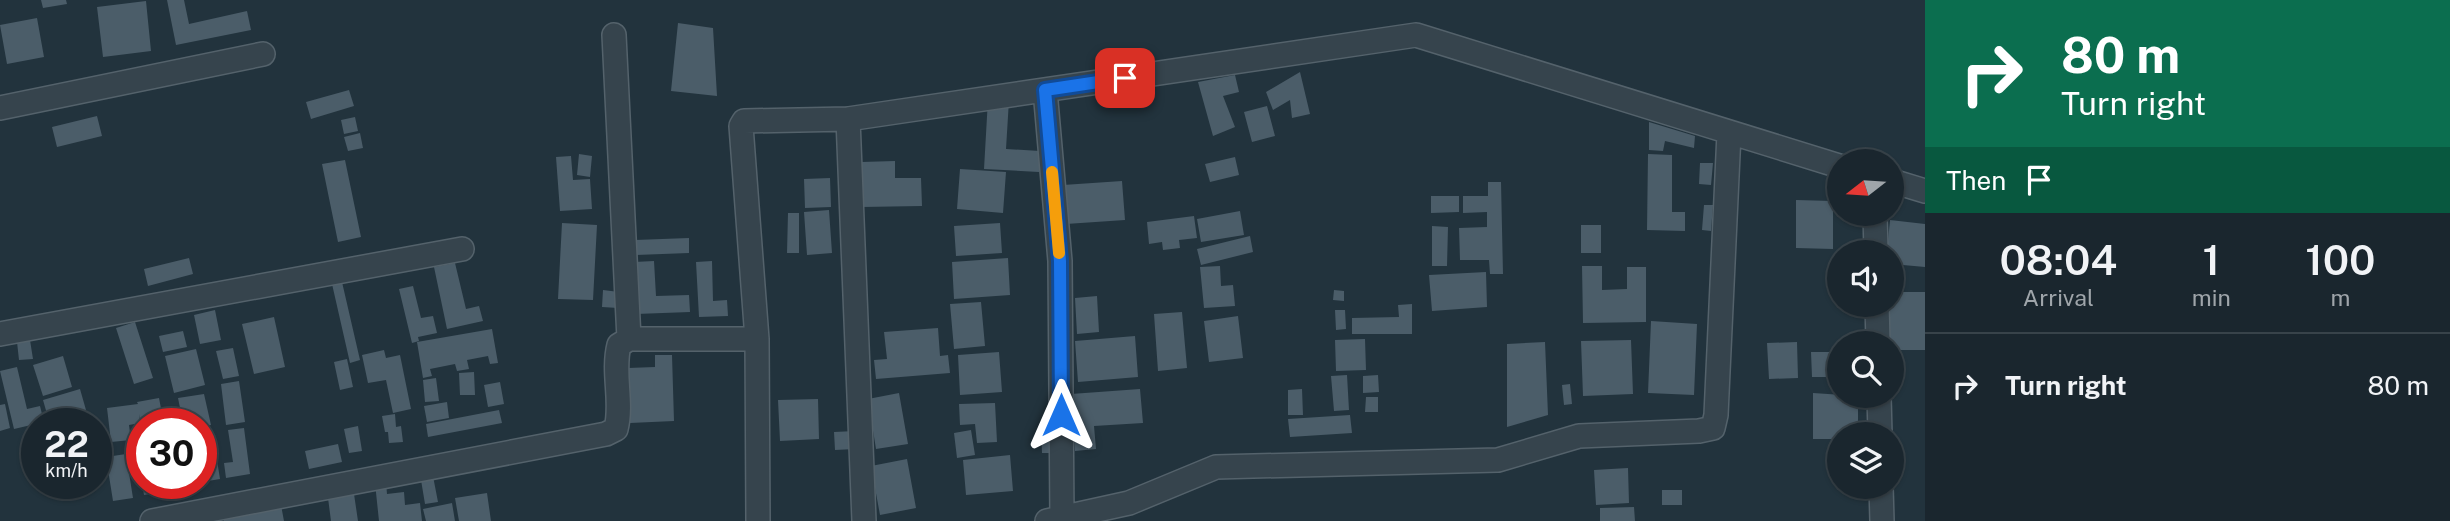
<!DOCTYPE html>
<html lang="en">
<head>
<meta charset="utf-8">
<style>
  :root { --surface:#1a262e; --page:#27323a; --text:#f1f3f6; --muted:#9fa5aa; --line:#38434a }
  body { margin:0; font-family:"Public Sans",sans-serif; background:var(--page); color:var(--text); height:100vh; display:flex; flex-direction:column; font-size:26px; white-space:nowrap }
  * { box-sizing:border-box; margin:0 }
  p { font-size:23px; color:var(--muted) }
  .icon { flex:none; width:38px; height:38px; fill:none; stroke:currentColor; stroke-width:2; stroke-linecap:round; stroke-linejoin:round }
  .map { position:relative; flex:1; overflow:hidden }
  .panel { display:flex; flex-direction:column; background:var(--surface); width:525px }
  .panel>* { flex:none }
  .hud { background:#0b6e4f; color:#fff; overflow:hidden }
  .needle { width:46px; rotate:253deg }
  .buttons { position:absolute; left:1827px; top:149px; display:grid; gap:14px }
  .buttons a { display:grid; place-items:center; width:77px; height:77px; border-radius:50%; background:var(--surface); box-shadow:0 2px 5px #0004,0 0 0 2px var(--line); font-size:35px }
  .speed { position:absolute; left:21px; top:408px; display:flex; gap:14px; font-size:35px; font-weight:700; text-align:center }
  .speed>* { display:grid; place-content:center; width:91px; height:91px; border-radius:50%; background:var(--surface); box-shadow:0 2px 5px #0004,0 0 0 2px var(--line); line-height:1 }
  .speed small { font-size:18px; font-weight:400 }
  .speed .limit { border:10px solid #d22; background:#fff; color:#111 }
  .pin { position:absolute; display:grid; place-items:center; width:60px; height:60px; color:#fff; margin:-30px; border-radius:14px; box-shadow:0 4px 10px #0006 }
  .me { position:absolute; width:77px; margin:-38px; rotate:0deg; stroke-linejoin:round; filter:drop-shadow(0 0 5px #0008) }
  .turn { display:flex; align-items:center; gap:24px; height:147px; padding:0 21px; font-size:32px }
  .turn .icon { width:91px; height:91px; stroke-width:2.5 }
  .turn b { display:block; font-size:49px; line-height:60px }
  .then { display:flex; align-items:center; height:66px; padding:0 21px; background:#0003; gap:14px; font-size:26px }
  .eta { display:flex; justify-content:space-evenly; align-items:center; height:119px; text-align:center }
  .eta b { font-size:42px; font-weight:600; line-height:49px }
  ul { padding:0; list-style:none }
  li { display:flex; align-items:center; gap:21px; height:105px; padding:0 21px; border-top:2px solid var(--line) }
  li div { flex:1 }
  li b { display:block; font-size:26px }
  li em { font-style:normal }
  main { display:flex; flex:1; min-height:0 }
  .map>svg:first-child { display:block }
</style>
</head>
<body>
<main>
<div class="map">
<svg width="1925" height="521" viewBox="0 0 1925 521">
  <rect width="100%" height="100%" fill="#22333d"/>
  <path fill="#4b5d69" d="M41,0H66L67,4L43,8Z
    M167,0H184L189,24L247,11L251,30L176,45Z
    M146,1L151,51L103,57L97,7Z
    M37,18L44,57L7,64L0,25Z
    M678,23L713,28L717,96L671,91Z
    M1300,72L1310,114L1292,118L1290,100L1273,110L1266,92Z
    M1235,75L1239,92L1223,96L1235,127L1213,136L1198,82Z
    M349,90L354,106L311,119L306,102Z
    M988,99L1009,100L1006,149L1040,151L1039,172L984,169Z
    M1267,106L1275,136L1252,142L1244,112Z
    M97,116L102,136L57,147L52,127Z
    M355,117L358,131L344,134L341,120Z
    M1649,122L1695,136L1694,148L1665,141L1663,151L1649,150Z
    M360,133L363,148L348,151L344,137Z
    M579,154L592,156L590,177L577,175Z
    M1648,154L1672,155V212H1685V231L1647,230Z
    M571,156L573,180L590,179L592,209L560,211L556,157Z
    M1235,157L1239,175L1210,182L1205,164Z
    M345,160L361,237L338,242L322,164Z
    M895,161V178H921L922,206L862,207L861,162Z
    M1700,163H1713L1711,185L1699,184Z
    M960,169L1006,172L1003,213L957,209Z
    M830,178L831,207L805,208L804,179Z
    M1122,181L1125,220L1066,224L1063,185Z
    M1488,182H1501L1503,274H1490L1489,260H1460L1459,228L1487,227V212L1463,213V196H1488Z
    M1431,196H1459V212L1431,213Z
    M1796,200L1833,201V249L1796,248Z
    M1704,205H1713L1711,231L1702,230Z
    M829,210L832,253L807,255L804,212Z
    M1240,211L1244,235L1201,242L1197,219Z
    M788,213H799V253H787Z
    M1194,216L1197,238L1179,240L1180,248L1163,250L1162,242L1149,244L1147,222Z
    M1890,220L1925,224V267L1892,264V252H1887Z
    M562,223L597,225L593,300L558,299Z
    M1000,223L1002,253L956,256L954,226Z
    M1581,225H1601V253H1581Z
    M1432,226L1448,227L1447,266H1432Z
    M1250,236L1253,252L1201,265L1197,249Z
    M689,238V253L636,255L635,240Z
    M189,258L193,274L148,286L144,269Z
    M1008,258L1010,295L954,299L952,262Z
    M654,261L656,296L689,295L690,312L636,314L634,262Z
    M712,261L713,301L727,300L728,316L699,317L696,262Z
    M455,263L466,309L479,306L483,321L447,329L434,267Z
    M1220,266L1221,286L1233,285L1235,306L1204,308L1200,267Z
    M1582,266H1602V290L1627,289V267H1646V322L1583,323Z
    M1486,272L1487,307L1432,311L1429,275Z
    M342,282L360,360L350,363L332,284Z
    M413,286L421,318L433,316L437,333L418,337L419,341L412,343L399,289Z
    M603,290L619,292L618,308L602,307Z
    M1334,290L1344,291V301L1333,300Z
    M1892,292H1925V350H1892V343H1883L1882,304H1892Z
    M1097,296L1099,332L1077,334L1075,298Z
    M981,302L985,346L954,349L950,304Z
    M1412,304V334H1352V318L1399,317L1398,305Z
    M215,310L221,340L200,344L194,315Z
    M1335,310H1345L1346,329L1336,330Z
    M1182,312L1187,368L1158,371L1154,314Z
    M1238,316L1243,358L1209,362L1204,321Z
    M274,317L285,367L254,374L242,324Z
    M1651,321L1697,324L1694,395L1648,393Z
    M135,322L153,378L134,384L116,328Z
    M938,328L940,356L948,355L950,373L876,379L874,360L887,359L884,332Z
    M492,329L498,363L490,364L488,356L467,360L469,369L457,371L455,364L430,369L432,376L423,378L417,342Z
    M183,331L187,347L163,352L159,336Z
    M1135,336L1138,377L1078,382L1075,341Z
    M1365,339L1366,370L1336,371L1335,340Z
    M30,340L33,359L19,360L17,342Z
    M1631,340L1633,394L1583,396L1581,341Z
    M1545,342L1548,415L1507,427V344Z
    M1797,342L1798,378L1769,379L1767,343Z
    M233,348L239,376L223,379L216,351Z
    M196,349L205,385L174,393L165,356Z
    M384,350L386,358L400,355L411,409L393,413L386,380L368,383L362,355Z
    M999,352L1002,392L960,395L958,355Z
    M1811,352H1839V377H1812Z
    M655,355H672L674,421L630,423L628,368L655,367Z
    M63,356L72,387L43,396L33,365Z
    M347,359L353,387L340,390L334,362Z
    M17,367L27,409L40,406L44,422L14,429L0,371Z
    M474,372L475,395H460L459,373Z
    M1347,375L1349,410L1334,411L1331,376Z
    M1378,375L1379,392L1363,393V376Z
    M436,378L439,401L425,402L423,380Z
    M239,381L245,422L226,425L221,384Z
    M500,382L504,404L488,407L484,385Z
    M1570,384L1572,404L1564,405L1562,385Z
    M80,389L86,410L49,421L43,400Z
    M1140,389L1143,423L1094,426L1096,449L1075,451L1071,394Z
    M1302,389L1303,415H1288V390Z
    M899,393L908,444L876,449L868,399Z
    M1813,393L1858,396V434H1839V439H1813Z
    M204,394L211,425L201,427V424H193L192,421L183,423L178,398Z
    M1366,397H1378V412H1365Z
    M159,398L164,424H141L139,414L140,423L129,425L131,440L111,442L107,408L138,404L137,402Z
    M818,399L819,439L780,441L778,400Z
    M447,402L449,418L427,422L424,406Z
    M995,403L997,442L977,443L975,424L960,425L959,404Z
    M5,404L10,428L0,431V405Z
    M499,410L502,423L428,437L426,424Z
    M395,414L396,427L401,426L403,442L389,443L388,432H385L382,416Z
    M1350,415L1352,433L1290,437L1288,419Z
    M79,417L80,424H59L58,421Z
    M358,426L362,451L349,453L344,429Z
    M1049,426L1051,453H1042L1041,427Z
    M244,428L250,474L226,478L224,463L233,462L228,430Z
    M971,430L975,455L957,458L954,433Z
    M855,431V449L835,450L834,432Z
    M213,435L220,479L202,482L201,437Z
    M338,444L342,462L309,469L305,451Z
    M126,454L133,498L113,501L106,457Z
    M1010,455L1013,491L966,495L963,460Z
    M907,459L916,508L880,515L871,466Z
    M1628,468L1629,503L1596,505L1594,470Z
    M432,471L438,502L425,504L420,474Z
    M386,482L387,494L404,492L405,505L420,503L422,521H379L375,483Z
    M142,483H182L183,488L144,495Z
    M1662,490H1682V505H1662Z
    M487,493L491,521H459L455,498Z
    M354,494L358,521H331L328,498Z
    M452,503L455,521H426L423,509Z
    M281,505L284,521H224L223,516Z
    M1634,507L1635,521H1600V508Z"/>
  <g fill="none" stroke-linecap="round" stroke-linejoin="round">
    <defs>
      <path id="street" d="M1045,90L1060,261L1062,518
        M0,108L263,54
        M848,119L864,521
        M1892,181L1925,191
        M1875,214L1876,252
        M1877,304L1878,343
        M0,334L462,249
        M629,339H757
        M1879,396L1880,434
        M1881,486L1882,521
        M152,521L606,434L616,429C623,402 612,373 619,345L629,339L614,35
        M758,521L757,339L741,126L744,121L848,119L1416,35L1839,166
        M1047,521L1129,503L1216,467L1498,460L1579,436L1699,431L1713,428L1716,415L1729,133"/>
    </defs>
    <use href="#street" stroke="#54626b" stroke-width="26"/>
    <use href="#street" stroke="#36444d" stroke-width="23"/>
  </g>
  <g fill="none" stroke-linecap="round" stroke-linejoin="round">
    <defs>
      <path id="route" d="M1061,415L1060,261L1045,90L1125,78"/>
    </defs>
    <use href="#route" stroke="#114b97" stroke-width="18"/>
    <use href="#route" stroke="#1a73e8" stroke-width="12"/>
    <path stroke="#f59e0b" stroke-width="12" d="M1052,172L1059,253"/>
  </g>
</svg>
<div class="buttons">
<a><svg class="needle" viewBox="-14 -14 28 28"><path d="M0-13l5 13h-10z" fill="#e53935"/><path d="M0 13l5-13h-10z" fill="#9fa5aa"/></svg></a>
<a><svg class="icon" aria-label="sound" viewBox="0 0 24 24"><path d="M4 9h4l5-4v14l-5-4H4zM17 9q2 3 0 6"/></svg></a>
<a><svg class="icon" aria-label="search" viewBox="0 0 24 24"><circle cx="10" cy="10" r="6"/><path d="M15 15l6 6"/></svg></a>
<a><svg class="icon" aria-label="layers" viewBox="0 0 24 24"><path d="M12 4l9 5-9 5-9-5zM3 14l9 5 9-5"/></svg></a>
</div>
<div class="speed"><div>22<small>km/h</small></div><div class="limit">30</div></div>
<div class="pin" style="left:1125px;top:78px;background:#d93025"><svg class="icon" aria-label="arrive" viewBox="0 0 24 24"><path d="M6 21V4h12l-3 4 3 4H6"/></svg></div>
<svg class="me" style="left:1061px;top:415px" viewBox="-20 -20 40 40"><path d="M0-17L14 15 0 8-14 15z" fill="#1a73e8" stroke="#fff" stroke-width="4"/></svg>
</div>
<section class="panel">
<div class="hud">
<div class="turn"><svg class="icon" aria-label="right" viewBox="0 0 24 24"><path d="M7 20v-9h11M14 6l5 5-5 5"/></svg><div><b>80 m</b>Turn right</div></div>
<div class="then">Then<svg class="icon" aria-label="arrive" viewBox="0 0 24 24"><path d="M6 21V4h12l-3 4 3 4H6"/></svg></div>
</div>
<div class="eta">
<div><b>08:04</b><p>Arrival</p></div>
<div><b>1</b><p>min</p></div>
<div><b>100</b><p>m</p></div>
</div>
<ul>
<li><svg class="icon" aria-label="right" viewBox="0 0 24 24"><path d="M7 20v-9h11M14 6l5 5-5 5"/></svg><div><b>Turn right</b></div><em>80 m</em></li>
</ul>
</section>
</main>
</body>
</html>
